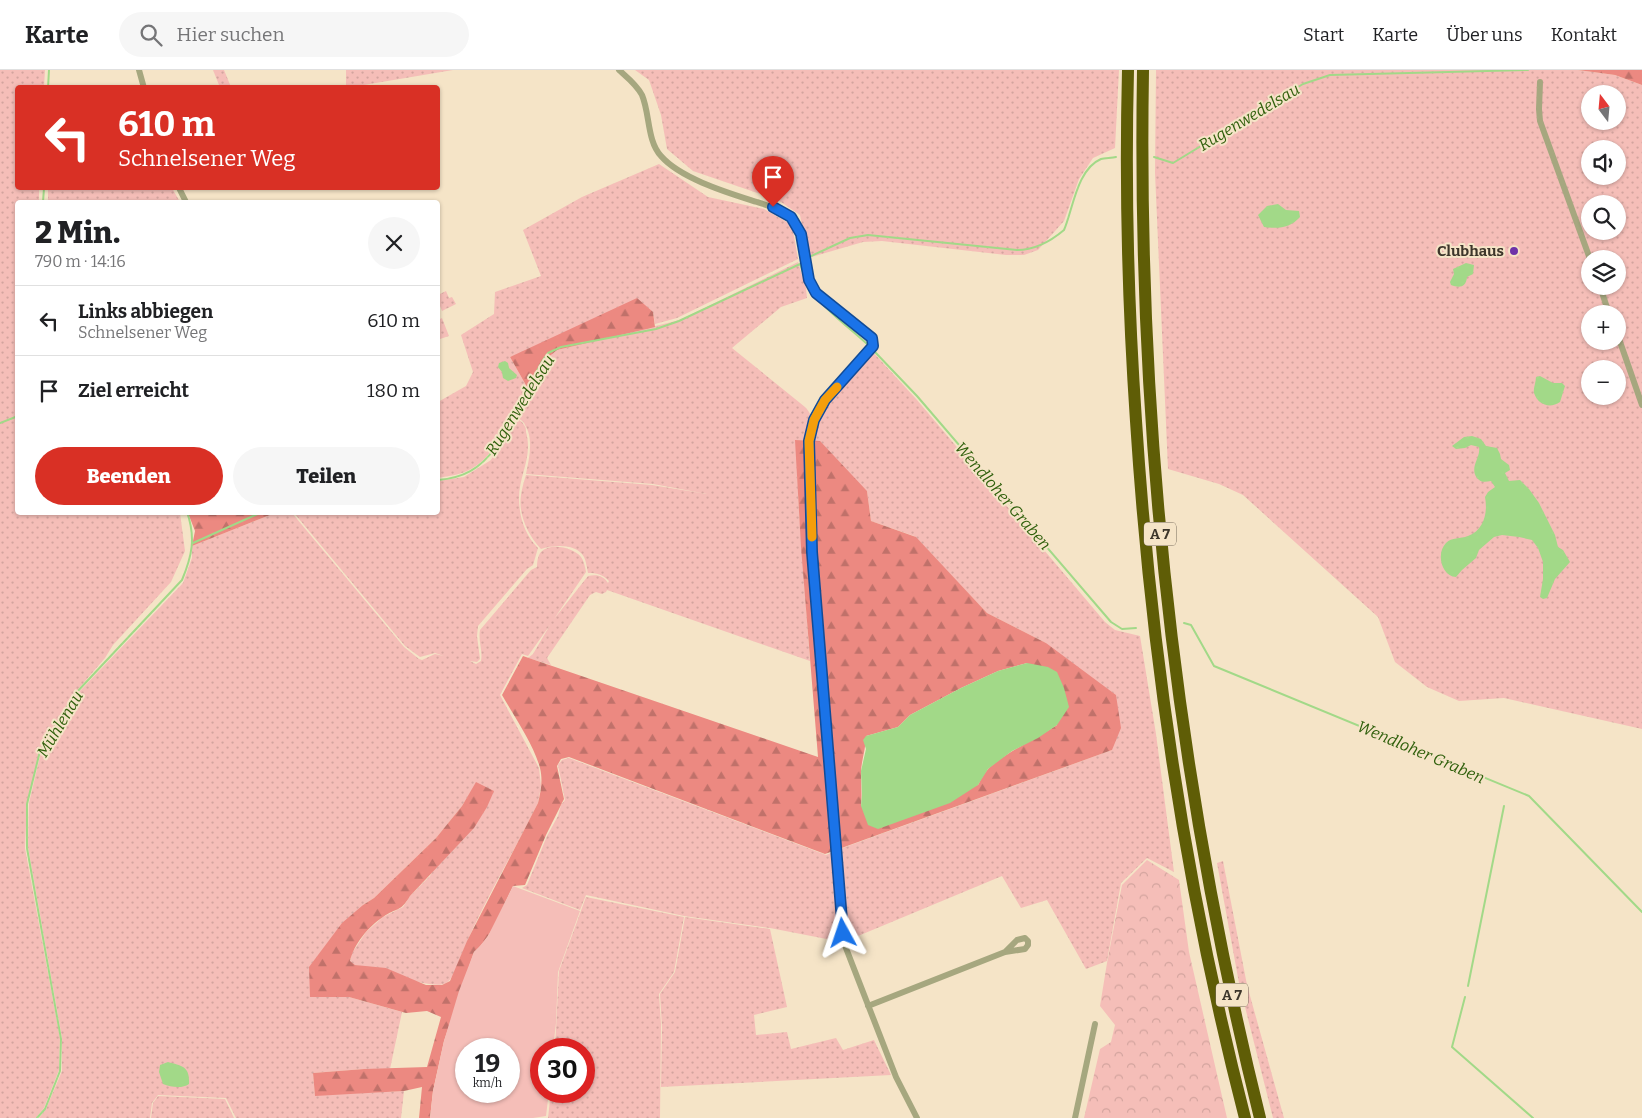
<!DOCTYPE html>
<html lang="de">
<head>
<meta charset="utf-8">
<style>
  :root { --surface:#fff; --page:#f6f6f6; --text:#202124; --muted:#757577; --line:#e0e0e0; --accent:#d93025 }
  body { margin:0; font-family:Bitter,serif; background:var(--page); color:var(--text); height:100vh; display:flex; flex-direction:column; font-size:19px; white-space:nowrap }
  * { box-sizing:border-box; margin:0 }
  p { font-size:16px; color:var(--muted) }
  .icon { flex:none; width:28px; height:28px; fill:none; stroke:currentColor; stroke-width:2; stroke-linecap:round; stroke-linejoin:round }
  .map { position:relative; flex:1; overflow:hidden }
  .panel { position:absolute; left:15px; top:130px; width:425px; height:315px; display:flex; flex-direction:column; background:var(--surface); border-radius:5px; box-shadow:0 1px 4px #0004 }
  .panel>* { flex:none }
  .banner { position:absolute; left:15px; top:15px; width:425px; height:105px; border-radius:5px; box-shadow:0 1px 4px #0004; background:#d93025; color:#fff; overflow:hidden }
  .needle { width:32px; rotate:344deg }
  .tools { position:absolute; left:1581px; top:15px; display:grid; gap:10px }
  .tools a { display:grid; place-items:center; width:45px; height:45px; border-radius:50%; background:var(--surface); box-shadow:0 1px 4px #0004; font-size:25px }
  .speed { position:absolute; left:455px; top:968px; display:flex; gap:10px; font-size:25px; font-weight:700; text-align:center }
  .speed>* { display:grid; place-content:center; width:65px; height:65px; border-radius:50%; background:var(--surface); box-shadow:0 1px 4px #0004; line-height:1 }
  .speed small { font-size:12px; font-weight:400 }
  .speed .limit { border:8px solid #d22; background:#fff; color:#111 }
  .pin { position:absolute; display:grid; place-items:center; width:42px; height:42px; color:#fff; margin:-51px -21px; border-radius:50% 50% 50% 0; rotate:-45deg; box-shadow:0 0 5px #0007 }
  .pin .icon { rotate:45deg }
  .me { position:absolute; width:55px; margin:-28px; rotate:355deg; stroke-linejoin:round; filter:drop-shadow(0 0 4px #0008) }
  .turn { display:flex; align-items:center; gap:18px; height:105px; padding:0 20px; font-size:22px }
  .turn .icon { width:65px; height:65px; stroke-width:2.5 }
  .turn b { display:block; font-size:35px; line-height:42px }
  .round { display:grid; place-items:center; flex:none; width:52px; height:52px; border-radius:26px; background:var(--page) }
  .head { display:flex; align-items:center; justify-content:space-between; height:85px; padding:0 20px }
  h1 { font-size:30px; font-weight:800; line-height:38px }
  .primary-button { display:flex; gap:10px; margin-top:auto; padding:10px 20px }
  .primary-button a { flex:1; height:58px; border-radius:30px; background:var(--accent); color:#fff; font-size:20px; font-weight:800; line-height:58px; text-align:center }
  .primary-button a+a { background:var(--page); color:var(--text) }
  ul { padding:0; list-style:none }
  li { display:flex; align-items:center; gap:15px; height:70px; padding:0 20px; border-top:1px solid var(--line) }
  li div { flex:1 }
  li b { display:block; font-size:19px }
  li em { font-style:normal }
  header { display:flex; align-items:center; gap:30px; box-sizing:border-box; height:70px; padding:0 25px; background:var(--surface); border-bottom:1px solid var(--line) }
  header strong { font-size:24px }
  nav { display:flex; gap:28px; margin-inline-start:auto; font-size:18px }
  .search { width:350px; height:45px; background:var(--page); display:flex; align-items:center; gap:12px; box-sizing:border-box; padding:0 18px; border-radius:28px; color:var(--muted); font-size:19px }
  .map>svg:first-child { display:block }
</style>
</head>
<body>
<header>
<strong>Karte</strong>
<div class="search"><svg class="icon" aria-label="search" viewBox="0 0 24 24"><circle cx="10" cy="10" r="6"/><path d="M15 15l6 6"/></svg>Hier suchen</div>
<nav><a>Start</a><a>Karte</a><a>Über uns</a><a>Kontakt</a></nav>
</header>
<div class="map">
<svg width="1642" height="1048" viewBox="0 0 1642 1048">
  <defs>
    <pattern id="grass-dots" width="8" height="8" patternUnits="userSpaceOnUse" patternTransform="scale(1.25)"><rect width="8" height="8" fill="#f5beb8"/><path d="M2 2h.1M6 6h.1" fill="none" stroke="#d3a49e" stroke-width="1.8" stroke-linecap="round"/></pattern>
    <pattern id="forest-firs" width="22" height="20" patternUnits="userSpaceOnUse" patternTransform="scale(1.25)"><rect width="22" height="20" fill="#ec8981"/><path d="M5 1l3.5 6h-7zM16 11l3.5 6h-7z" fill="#c0716a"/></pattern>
    <pattern id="park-crowns" width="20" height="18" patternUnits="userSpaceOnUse" patternTransform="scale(1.25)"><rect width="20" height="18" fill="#f5beb8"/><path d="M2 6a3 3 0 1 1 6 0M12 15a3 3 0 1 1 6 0" fill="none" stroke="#d3a49e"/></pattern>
  </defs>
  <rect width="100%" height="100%" fill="#f5e4c7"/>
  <path fill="url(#grass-dots)" fill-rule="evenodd" d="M0,0H45L44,17L18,18V118H39V132H18V442L180,443L185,481L171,512L113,575L105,588L74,624L40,681L27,733L25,778L60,968L59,1000L44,1038L36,1048H0Z
    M213,0H224L231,17H214L219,15Z
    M346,0H453L346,18Z
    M635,0H1119L1115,78L1093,88L1079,109L1064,151L1038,180L1024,185H1006L882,171L863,172L808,188L800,145L778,130L693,101L667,79L661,45L649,10Z
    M1156,0H1578L1615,5L1642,15V659L1504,628L1459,631L1427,617L1395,592L1378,547L1243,425L1219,414L1168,399L1155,103ZM1590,24H1618V51H1590ZM1590,79H1618V106H1590ZM1590,134H1618V161H1590ZM1590,189H1618V216H1590ZM1590,244H1618V271H1590ZM1590,299H1618V326H1590Z
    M659,94L708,127L764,139L792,155L798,189L677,248L655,254L653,242L510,287L527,317C513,343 497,385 471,399C460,405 449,406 438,408V332L466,316L473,302L461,265L494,244L495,222L541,206L523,160L582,127Z
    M48,118H172L180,132H48Z
    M798,192L806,218L807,228L781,237L732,278L805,337C816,348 810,357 807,371L796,370L799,440L810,591L607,520L606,522L602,524L596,522L590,525L547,588L551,595L528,588L533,584L550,555L528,586L522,584L500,625L539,698L541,716L538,733C514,782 485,829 464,879C459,889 455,910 444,914C429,919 375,898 355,895L350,892L352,883L366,862L383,847L403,837L410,826L430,806L477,712L462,736L436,768L374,828L363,835L310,927H349L402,942L390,999H364L313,1003L315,1025L404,1021L401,1048H236L226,1028L158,1025L152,1033L150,1048H39L46,1039L62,1001V968L28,777L29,733L41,682L76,625L183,513L192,488V476L275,443H292L404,577L419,589L422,590L435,584L444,586L435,583L420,587L405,576L294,443L438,442V411L464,407L491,390L515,348C518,349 523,352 524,355C526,357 526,360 526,362C533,387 519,405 519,428C519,447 525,465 538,478L533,495L527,499L478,556L477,566L480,589L477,592L470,591L476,594L481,591C483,581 478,571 480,560L531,500L537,497C537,492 538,485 541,482C551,472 574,478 581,487C584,491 585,497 586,502L554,549L588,506C597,504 604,506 608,513L609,511C602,504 597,503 588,503C587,498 586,491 584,487C576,473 554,475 541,479C528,465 518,445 521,425C522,418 524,411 526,405L652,415L707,424L653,414L526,404C529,389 534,369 525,355C524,351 519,349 516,347L545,290L557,280L680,250Z
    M446,221L449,228L452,227L456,234L442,241L438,231V225Z
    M442,248L449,266L440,269L438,268V250Z
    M871,280L917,330L1105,552L1115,560L1140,566L1156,664L1174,802L1147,788L1121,813L1107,891L1086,899L1047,830L1021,838L1002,806L846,871L837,780L1112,680L1046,573L987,543L914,466L871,451L867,421L811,371L815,351L827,331Z
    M569,688L826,785L835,781L842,872L770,858L684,846L586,825L580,840L522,818L527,815L547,766L558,746L561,735L565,730L558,695L562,690Z
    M1223,791L1247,915L1284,1048H1273L1239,913L1217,793Z
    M586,827L684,847L674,902L659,924L661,954L660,1048H548L551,1021H584V979H555L559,901Z
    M685,847L770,859L787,937L754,945L756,965L787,962L791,979L836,968L843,980L874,970L891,1005L661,1017L662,957L660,924L675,902Z
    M158,1026L225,1029L234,1048H151L153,1033Z"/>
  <path fill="url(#forest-firs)" fill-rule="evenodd" d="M1578,0H1642V15L1615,5Z
    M637,228L653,242L655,257L557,280L545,290L531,319L527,317L510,287Z
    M795,370L820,371L867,421L871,451L916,467L987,543L1046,573L1116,625L1121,658L1112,680L825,784L569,687L561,689L557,696L564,729L546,765L525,815L513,816C502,838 493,866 474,882L444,971L433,1021L430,1048H419L422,1017L404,1021L315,1026L313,1003L364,999L427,997L441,947L427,941L406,943L349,927H310L309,897L342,853L363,835L374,828L436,768L462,736L476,712L494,721L487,737L474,758L410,826C400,843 397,837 383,847C368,857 354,874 350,891L355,895L386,898L426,915H442L450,911L467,871L538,733C541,721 543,710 540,698C534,675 514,646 502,625L523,586L818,687L801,477ZM1027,593L1057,655C1035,670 1009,680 989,698C984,703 981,709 978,715L861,736C862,725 861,714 861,703C861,691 866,679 866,666L898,657L910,645L961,618L998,601Z
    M188,443V442L275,443L192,476L195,461Z"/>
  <path fill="url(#park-crowns)" d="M1147,790L1179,810L1189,882L1227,1048H1084L1100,979L1111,972L1115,955L1100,936L1107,893L1122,815Z"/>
  <path fill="#f5beb8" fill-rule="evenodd" d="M513,816L580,841L558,902L556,953L553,979H541V1021H549L546,1046L533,1048H430L433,1021L444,971L459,921L474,882L480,876L488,866ZM466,979H509V1021H466Z"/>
  <path fill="#a2d988" d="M1278,134L1286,140L1299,141L1300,147C1290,158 1279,159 1264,157L1258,145L1267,136Z
    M1466,193L1474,195L1473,204L1467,207C1466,218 1459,218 1451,215L1450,212L1454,204L1453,199Z
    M505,291L508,293L509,298L517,305L516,308L508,311L503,308L502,302L498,297L499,293Z
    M1540,306L1553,313H1562L1565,316L1560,332C1550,339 1538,335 1534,323C1533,319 1536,312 1536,307Z
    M1472,366L1481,369L1486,376L1497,378L1500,384L1501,389L1509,395L1510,400L1505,403L1509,411L1520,410L1529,419L1539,433L1555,465L1558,477L1563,480L1570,492L1555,509L1547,528L1543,529L1540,527L1543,509V492L1538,478L1532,470L1519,467L1502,465L1494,467L1479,480L1476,488L1462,500L1456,507C1441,506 1436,483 1446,473C1452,467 1460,469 1468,466C1484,460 1488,443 1485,427L1488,422L1495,417L1491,411C1485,412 1481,413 1477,408C1469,397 1481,388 1479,377L1471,375L1465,378L1456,379L1452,376L1464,367Z
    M1027,593L1048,597L1057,602L1064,618L1069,637L1057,655L1038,668L1012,681L988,699L978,715L950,733L878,759L868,755L861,736L862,725L861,701L866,679L863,670L866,666L898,657L910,645L961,618L998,601Z
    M168,992C182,996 190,996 189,1014C182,1019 171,1017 163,1014L159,1002L160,995Z"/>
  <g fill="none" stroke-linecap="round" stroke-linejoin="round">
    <path stroke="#a2d988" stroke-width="2" d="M48,18L49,0
      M1154,87L1173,93L1303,14L1330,5L1528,0
      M43,132L44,118
      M809,187L850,168L868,165L1017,180C1034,180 1051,171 1064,160C1073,139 1077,99 1101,89C1105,88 1112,88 1116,87
      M808,214C815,232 852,260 867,274
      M874,281L917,326L1111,552L1122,559L1136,558
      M0,353L18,346
      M438,410C463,408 480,399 495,378L543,290L548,283L561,277L656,259L679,251L800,194L804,205
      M193,473L262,442
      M1184,553L1191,555L1214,596L1529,726L1642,842
      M1468,916L1504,736
      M1465,927L1452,977L1533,1048
      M37,1048L45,1039L60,1001L61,969L27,778V734L40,681L75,624L182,510C192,486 196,468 187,442"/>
    <path stroke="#a6a77f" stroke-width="6" d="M139,0L144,18
      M619,0C628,8 637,15 642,25C650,44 647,71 661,86C681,109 729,123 757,132C767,135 784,140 791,148C807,164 802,190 808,209C815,228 856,255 872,268L873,276L825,330L814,351L809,371L812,482L844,873L896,1007L917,1048
      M1540,12L1539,39L1540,51L1590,189
      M179,118L186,132
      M1600,216L1609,244
      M1618,266L1642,335
      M868,936L1005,882L1025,879L1028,875V871L1025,868L1017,870L1005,882
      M1075,1048L1095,954"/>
    <path stroke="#5f5d06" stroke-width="12" d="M1128,0C1125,117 1128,234 1136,351C1151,585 1186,820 1245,1048
      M1143,0C1137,353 1175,706 1260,1048"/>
  </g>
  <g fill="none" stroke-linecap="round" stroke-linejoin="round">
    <defs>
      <path id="route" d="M773,137L791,147L801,164L809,210L816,223L872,268L873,276L825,330L814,350L809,371L812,482L843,863"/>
    </defs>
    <use href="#route" stroke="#114b97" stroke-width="12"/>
    <use href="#route" stroke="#1a73e8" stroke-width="9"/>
    <path stroke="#f59e0b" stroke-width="9" d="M812,467L809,371L814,350L825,330L837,317"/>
  </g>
  <circle fill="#6e32a8" stroke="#f5e4c7" stroke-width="2" cx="1514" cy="181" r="5"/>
  <g text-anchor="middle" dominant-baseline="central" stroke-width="4" stroke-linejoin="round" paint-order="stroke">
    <g fill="#f5e4c7" stroke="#746a5a" stroke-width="1">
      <rect x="1144" y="452.5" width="32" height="23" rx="4"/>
      <rect x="1216" y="913.5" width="32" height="23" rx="4"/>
    </g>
    <g font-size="14" font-weight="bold" fill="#3d362b">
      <text x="1160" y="464">A 7</text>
      <text x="1232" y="925">A 7</text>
    </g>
    <g font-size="15" font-weight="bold" fill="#3d362b" stroke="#f5e4c7" text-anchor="end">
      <text x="1504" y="181">Clubhaus</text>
    </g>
    <g font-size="16" font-style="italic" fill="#2f5f0b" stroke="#f5e4c7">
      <text transform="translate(1249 47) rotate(-31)">Rugenwedelsau</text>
      <text transform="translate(520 335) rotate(-58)">Rugenwedelsau</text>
      <text transform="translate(1003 426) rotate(49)">Wendloher Graben</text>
      <text transform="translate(60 654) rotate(-59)">Mühlenau</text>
      <text transform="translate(1421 682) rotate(23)">Wendloher Graben</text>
    </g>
  </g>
</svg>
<div class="tools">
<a><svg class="needle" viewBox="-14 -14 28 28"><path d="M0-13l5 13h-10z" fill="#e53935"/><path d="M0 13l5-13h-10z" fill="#757577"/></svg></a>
<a><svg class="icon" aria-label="sound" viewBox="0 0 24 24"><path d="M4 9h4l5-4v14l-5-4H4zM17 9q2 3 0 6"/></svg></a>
<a><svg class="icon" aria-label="search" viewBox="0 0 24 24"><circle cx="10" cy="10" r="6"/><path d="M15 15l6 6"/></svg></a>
<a><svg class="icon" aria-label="layers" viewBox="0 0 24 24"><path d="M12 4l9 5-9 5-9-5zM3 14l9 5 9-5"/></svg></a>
<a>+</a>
<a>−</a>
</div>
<div class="speed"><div>19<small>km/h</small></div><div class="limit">30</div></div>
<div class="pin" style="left:773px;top:137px;background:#d93025"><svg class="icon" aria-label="arrive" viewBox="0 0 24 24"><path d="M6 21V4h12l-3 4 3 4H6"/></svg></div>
<svg class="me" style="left:843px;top:863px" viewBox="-20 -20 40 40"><path d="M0-17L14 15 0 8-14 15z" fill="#1a73e8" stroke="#fff" stroke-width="4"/></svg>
<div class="banner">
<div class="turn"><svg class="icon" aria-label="left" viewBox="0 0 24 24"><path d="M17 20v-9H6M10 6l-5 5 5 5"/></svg><div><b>610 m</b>Schnelsener Weg</div></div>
</div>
<section class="panel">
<div class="head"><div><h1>2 Min.</h1><p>790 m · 14:16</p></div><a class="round"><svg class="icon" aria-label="close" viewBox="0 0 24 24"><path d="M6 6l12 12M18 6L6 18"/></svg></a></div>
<ul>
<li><svg class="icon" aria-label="left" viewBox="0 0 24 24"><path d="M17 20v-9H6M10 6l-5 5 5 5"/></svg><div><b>Links abbiegen</b><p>Schnelsener Weg</p></div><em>610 m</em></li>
<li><svg class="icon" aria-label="arrive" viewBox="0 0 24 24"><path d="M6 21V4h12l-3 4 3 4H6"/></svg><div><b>Ziel erreicht</b></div><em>180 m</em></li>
</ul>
<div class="primary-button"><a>Beenden</a><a>Teilen</a></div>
</section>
</div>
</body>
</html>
